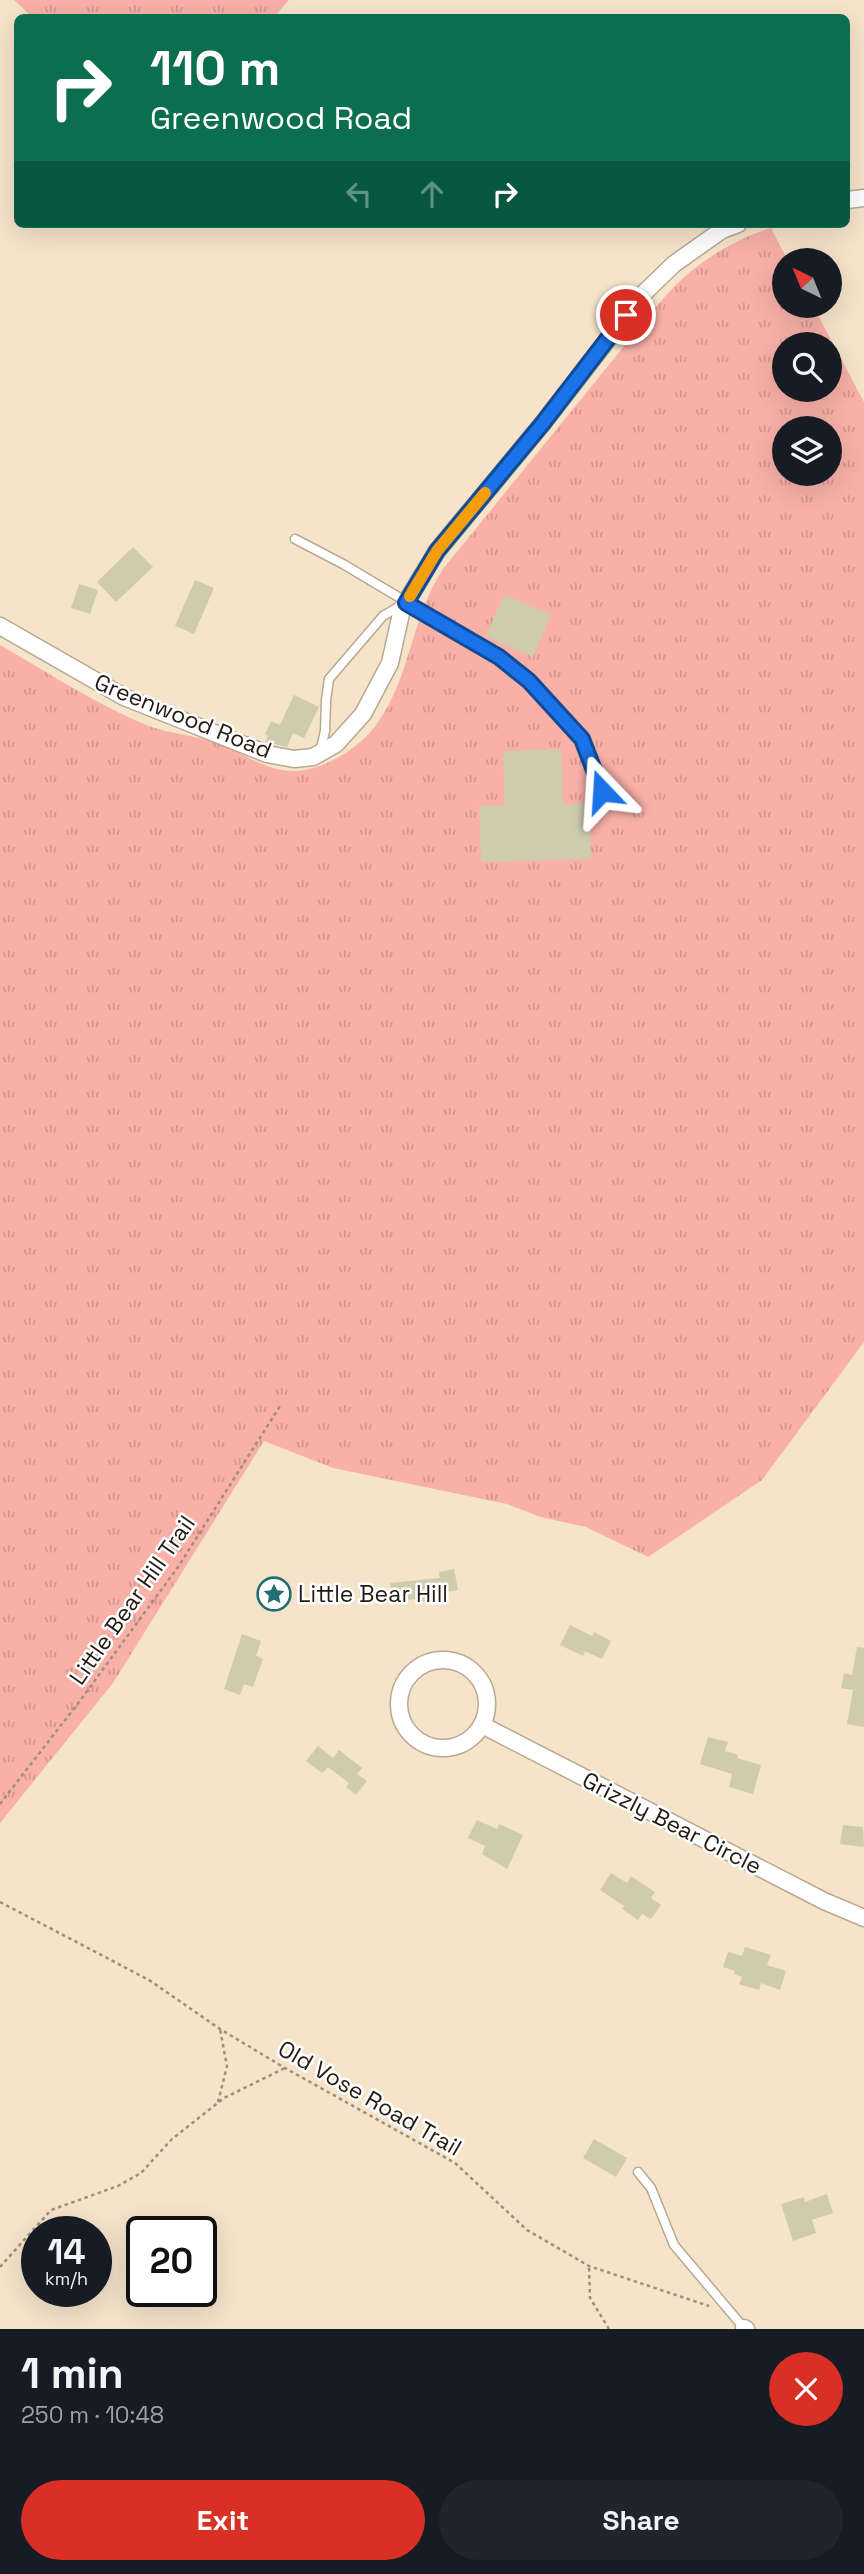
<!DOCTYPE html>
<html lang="en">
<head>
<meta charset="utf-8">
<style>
  :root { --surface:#171b24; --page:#20242c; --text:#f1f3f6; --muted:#9ea1a6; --accent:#d93025 }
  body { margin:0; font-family:"Space Grotesk",sans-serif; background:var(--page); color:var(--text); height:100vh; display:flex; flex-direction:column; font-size:26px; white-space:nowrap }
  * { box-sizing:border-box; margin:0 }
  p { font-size:23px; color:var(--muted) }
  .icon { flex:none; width:38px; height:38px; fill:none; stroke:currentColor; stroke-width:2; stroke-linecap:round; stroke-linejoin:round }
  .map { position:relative; height:2329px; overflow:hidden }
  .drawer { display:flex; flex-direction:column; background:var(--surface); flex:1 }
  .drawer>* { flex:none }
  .top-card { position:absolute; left:14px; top:14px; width:836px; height:214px; border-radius:10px; box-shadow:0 7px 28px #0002; background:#0b6e4f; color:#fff; overflow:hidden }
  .needle { width:46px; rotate:317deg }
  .buttons { position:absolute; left:772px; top:248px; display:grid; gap:14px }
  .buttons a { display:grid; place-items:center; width:70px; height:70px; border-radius:50%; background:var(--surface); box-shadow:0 7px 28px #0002; font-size:35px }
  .speed { position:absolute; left:21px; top:2216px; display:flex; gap:14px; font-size:35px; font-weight:700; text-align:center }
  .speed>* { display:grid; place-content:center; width:91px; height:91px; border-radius:50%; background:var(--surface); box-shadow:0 7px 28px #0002; line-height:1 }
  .speed small { font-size:18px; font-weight:400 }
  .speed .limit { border:4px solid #111; border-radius:10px; background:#fff; color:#111 }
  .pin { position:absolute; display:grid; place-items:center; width:60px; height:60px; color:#fff; margin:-30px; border:4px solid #fff; border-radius:50%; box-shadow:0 2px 7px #0007 }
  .me { position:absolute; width:77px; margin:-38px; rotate:340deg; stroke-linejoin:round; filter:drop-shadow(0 0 5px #0008) }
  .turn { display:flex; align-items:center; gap:24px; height:147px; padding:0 21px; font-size:32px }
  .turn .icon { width:91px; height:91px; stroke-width:2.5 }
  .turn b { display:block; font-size:49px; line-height:60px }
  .lanes { display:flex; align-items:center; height:66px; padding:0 21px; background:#0003; justify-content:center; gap:35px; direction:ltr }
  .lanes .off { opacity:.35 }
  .round { display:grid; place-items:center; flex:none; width:74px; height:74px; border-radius:37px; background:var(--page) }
  .overview { display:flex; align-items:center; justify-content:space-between; height:119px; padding:0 21px }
  h1 { font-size:42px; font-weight:600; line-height:52px }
  .primary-button { display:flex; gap:14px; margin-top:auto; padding:14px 21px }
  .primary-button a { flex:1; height:80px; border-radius:42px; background:var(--accent); color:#fff; font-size:28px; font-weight:600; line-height:80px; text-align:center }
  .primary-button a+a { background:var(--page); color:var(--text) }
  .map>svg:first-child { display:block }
</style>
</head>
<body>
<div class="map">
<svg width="864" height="2329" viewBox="0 0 864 2329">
  <defs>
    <pattern id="park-tufts" width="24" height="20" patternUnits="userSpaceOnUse" patternTransform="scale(1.75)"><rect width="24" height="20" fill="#f8b0a7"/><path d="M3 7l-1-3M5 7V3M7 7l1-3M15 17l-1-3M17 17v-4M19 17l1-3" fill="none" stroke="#d4978f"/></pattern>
  </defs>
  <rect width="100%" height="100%" fill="#f5e3ca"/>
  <path fill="url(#park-tufts)" fill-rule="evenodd" d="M14,0H289L274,17L33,18Z
    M771,228L788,261H784V306H813L864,402V1342L762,1480L648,1557L586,1527L541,1517L507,1504L333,1468L264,1441L113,1683L0,1823V645C49,673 97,705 149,726C171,734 194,735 216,743C243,752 266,772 295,771C325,770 359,748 376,725C411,678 411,617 443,569L656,307C687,269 724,243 771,228ZM784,345H830V390H784ZM784,429H830V474H784Z"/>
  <path fill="#cfcbaf" d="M133,547L153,567L116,602L97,582Z
    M195,580L214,588L194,634L175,626Z
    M79,584L98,590L90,614L71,608Z
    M504,595L551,615L533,657L486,636Z
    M294,695L319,707L304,738L293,733L287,747L265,742L268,736L265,734L271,721L280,725Z
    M561,749L563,804L589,803L591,859L481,862L479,806L505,805L503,751Z
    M454,1569L458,1590L444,1592L445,1599L416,1603L415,1599L394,1602L390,1583L440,1578L439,1572Z
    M570,1625L592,1636L594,1632L611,1641L602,1659L585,1651L583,1656L560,1645Z
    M242,1634L261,1641L256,1656L263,1659L253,1687L244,1684L240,1695L224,1689Z
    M857,1647L864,1648V1727L847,1724L853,1690L841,1688L844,1673L852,1675Z
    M708,1737L728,1742L725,1751L738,1755L737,1758L761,1765L753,1794L729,1787L732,1774L700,1764Z
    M318,1746L333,1758L339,1750L362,1768L357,1774L367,1781L356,1795L346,1787L349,1783L328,1767L322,1773L306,1761Z
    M477,1820L497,1829L499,1824L523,1835L507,1869L482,1854L485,1846L468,1838Z
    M843,1825L863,1827L864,1847L840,1844Z
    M611,1873L627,1883L631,1876L655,1892L651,1898L661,1905L651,1919L642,1914L638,1920L622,1909L624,1906L600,1890Z
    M745,1947L771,1955L767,1965L786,1971L780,1990L761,1983L759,1990L739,1984L742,1977L734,1974L735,1971L723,1967L728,1952L742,1956Z
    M594,2139L627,2158L616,2177L583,2158Z
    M827,2194L833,2213L812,2220L816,2233L793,2241L781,2204L804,2197L805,2202Z"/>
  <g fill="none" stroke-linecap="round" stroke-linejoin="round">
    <defs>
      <path id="service" d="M295,539L343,564L499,657L529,681L582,739L602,791
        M320,752L325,731L326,700L329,679L383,616L400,606
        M638,2172L651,2188L674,2245L744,2328"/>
      <path id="minor" d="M847,200L864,198
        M0,626L124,697L267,754L294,759L313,757L336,744L363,714L390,663L402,609L437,551L543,423L643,294L674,264L722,230L738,224
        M399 1704a44 44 0 1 1 88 0a44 44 0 1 1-88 0Z
        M482,1725L824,1901L864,1918
        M744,2328L746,2329"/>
    </defs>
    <use href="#service" stroke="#b9a890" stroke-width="11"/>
    <use href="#minor" stroke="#b9a890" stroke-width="19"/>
    <path stroke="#9d8f7d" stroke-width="2.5" stroke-dasharray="3.5 3.5" stroke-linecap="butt" d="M0,1804L79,1702L178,1567L280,1406
      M0,1902L149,1980L220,2029L285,2068L455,2163L527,2230L589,2266L709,2306
      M218,2102L227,2066L220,2029
      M0,2267L51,2210L118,2186L141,2173L172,2139L224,2098L285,2068
      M589,2268L590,2298L609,2329"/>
    <use href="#service" stroke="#fff" stroke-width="8"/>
    <use href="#minor" stroke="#fff" stroke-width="16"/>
  </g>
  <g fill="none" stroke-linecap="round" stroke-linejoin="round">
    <defs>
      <path id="route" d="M602,791L582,739L529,681L499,657L406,603L437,551L543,423L626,315"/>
    </defs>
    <use href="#route" stroke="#114b97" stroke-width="18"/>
    <use href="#route" stroke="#1a73e8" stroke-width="12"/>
    <path stroke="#f59e0b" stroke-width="12" d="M410,596L437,551L485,493"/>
  </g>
  <defs>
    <symbol id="sight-ring" viewBox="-11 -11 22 22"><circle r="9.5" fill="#fff" stroke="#226e70" stroke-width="1.5"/><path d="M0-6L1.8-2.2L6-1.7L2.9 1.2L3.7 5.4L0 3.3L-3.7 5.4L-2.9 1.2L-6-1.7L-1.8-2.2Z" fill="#226e70"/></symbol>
  </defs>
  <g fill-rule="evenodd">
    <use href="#sight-ring" x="255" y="1575" width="38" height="38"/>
  </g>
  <g text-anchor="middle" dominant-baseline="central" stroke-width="5" stroke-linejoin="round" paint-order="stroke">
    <g font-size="23" fill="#221b13" stroke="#fff">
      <text transform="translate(183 716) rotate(22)">Greenwood Road</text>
      <text transform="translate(132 1600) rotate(-55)">Little Bear Hill Trail</text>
      <text transform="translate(672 1823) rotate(27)">Grizzly Bear Circle</text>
      <text transform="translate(370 2098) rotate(30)">Old Vose Road Trail</text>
    </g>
    <g font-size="23" fill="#221b13" stroke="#fff" text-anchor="start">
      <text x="298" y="1594">Little Bear Hill</text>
    </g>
  </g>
</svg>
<div class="buttons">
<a><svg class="needle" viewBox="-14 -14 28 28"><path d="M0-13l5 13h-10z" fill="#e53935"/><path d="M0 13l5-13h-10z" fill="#9ea1a6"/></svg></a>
<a><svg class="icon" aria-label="search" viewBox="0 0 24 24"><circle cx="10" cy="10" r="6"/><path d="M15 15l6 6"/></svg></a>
<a><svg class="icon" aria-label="layers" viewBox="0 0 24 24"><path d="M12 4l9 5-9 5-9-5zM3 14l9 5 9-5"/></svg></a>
</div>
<div class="speed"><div>14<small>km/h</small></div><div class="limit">20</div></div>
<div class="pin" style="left:626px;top:315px;background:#d93025"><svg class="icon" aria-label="arrive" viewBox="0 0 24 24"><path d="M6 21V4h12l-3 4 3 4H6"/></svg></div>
<svg class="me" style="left:602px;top:791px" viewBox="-20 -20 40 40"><path d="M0-17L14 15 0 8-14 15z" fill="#1a73e8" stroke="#fff" stroke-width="4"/></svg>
<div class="top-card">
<div class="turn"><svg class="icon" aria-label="right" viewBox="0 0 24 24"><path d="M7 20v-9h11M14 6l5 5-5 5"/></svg><div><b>110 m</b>Greenwood Road</div></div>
<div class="lanes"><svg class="icon off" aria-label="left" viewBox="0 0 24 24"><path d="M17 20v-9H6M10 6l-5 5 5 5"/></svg><svg class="icon off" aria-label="ahead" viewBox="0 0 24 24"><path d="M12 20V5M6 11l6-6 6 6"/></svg><svg class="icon" aria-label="right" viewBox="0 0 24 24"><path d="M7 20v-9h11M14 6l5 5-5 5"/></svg></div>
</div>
</div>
<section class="drawer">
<div class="overview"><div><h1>1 min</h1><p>250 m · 10:48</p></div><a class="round" style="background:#d93025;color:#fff"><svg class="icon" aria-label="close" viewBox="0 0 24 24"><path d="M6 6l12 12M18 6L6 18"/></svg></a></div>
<div class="primary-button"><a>Exit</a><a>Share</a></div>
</section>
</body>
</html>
